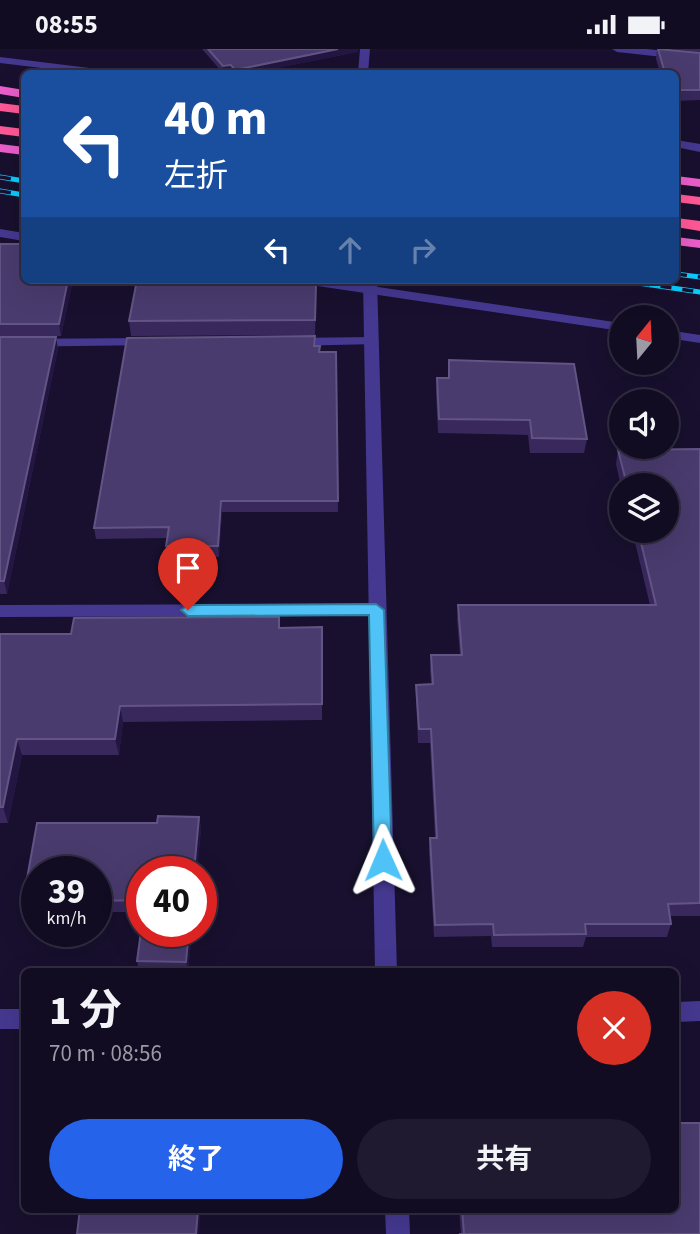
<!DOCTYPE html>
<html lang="ja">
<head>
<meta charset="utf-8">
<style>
  body { margin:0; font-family:"Source Sans 3","Noto Sans JP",sans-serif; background:#1f1a2f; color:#f1f3f6; height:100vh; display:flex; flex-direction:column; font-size:26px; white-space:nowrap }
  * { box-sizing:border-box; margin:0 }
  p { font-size:23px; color:#9c9ba5 }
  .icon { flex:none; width:38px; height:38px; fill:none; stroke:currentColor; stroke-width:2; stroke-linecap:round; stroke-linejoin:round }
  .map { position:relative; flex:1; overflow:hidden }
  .sheet { position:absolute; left:21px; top:919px; width:658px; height:245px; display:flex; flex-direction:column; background:#120c22; border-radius:10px; box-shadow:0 7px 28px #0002,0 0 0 2px #312c40 }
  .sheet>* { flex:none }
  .banner { position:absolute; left:21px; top:21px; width:658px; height:214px; border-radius:10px; box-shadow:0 7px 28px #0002,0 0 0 2px #312c40; background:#1a4fa0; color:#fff; overflow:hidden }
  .needle { width:46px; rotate:18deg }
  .tools { position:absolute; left:609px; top:256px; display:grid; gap:14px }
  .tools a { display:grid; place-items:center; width:70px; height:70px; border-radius:50%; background:#120c22; box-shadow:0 7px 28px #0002,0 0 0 2px #312c40; font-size:35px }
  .speed { position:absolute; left:21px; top:807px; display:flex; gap:14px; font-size:35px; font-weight:700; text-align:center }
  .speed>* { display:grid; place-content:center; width:91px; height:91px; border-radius:50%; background:#120c22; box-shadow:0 7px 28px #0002,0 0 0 2px #312c40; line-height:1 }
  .speed small { font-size:18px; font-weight:400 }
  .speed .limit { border:10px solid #d22; background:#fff; color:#111 }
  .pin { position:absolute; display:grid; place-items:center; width:60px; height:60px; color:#fff; margin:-72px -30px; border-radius:50% 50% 50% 0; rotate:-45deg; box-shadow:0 0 7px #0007 }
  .pin .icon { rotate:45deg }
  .me { position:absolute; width:77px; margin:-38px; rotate:359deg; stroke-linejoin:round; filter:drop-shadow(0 0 5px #0008) }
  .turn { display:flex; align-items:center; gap:24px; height:147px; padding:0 28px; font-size:32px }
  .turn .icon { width:91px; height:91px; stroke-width:2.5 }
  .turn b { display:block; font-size:49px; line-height:60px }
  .lanes { display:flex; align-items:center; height:66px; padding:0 28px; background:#0003; justify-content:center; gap:35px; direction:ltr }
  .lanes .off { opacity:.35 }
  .round { display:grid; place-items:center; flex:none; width:74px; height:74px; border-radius:37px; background:#1f1a2f }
  .summary { display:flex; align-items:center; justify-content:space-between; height:119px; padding:0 28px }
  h1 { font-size:42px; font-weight:700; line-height:52px }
  .action { display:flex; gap:14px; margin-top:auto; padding:14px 28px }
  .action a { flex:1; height:80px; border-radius:42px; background:#2563eb; color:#fff; font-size:28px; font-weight:700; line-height:80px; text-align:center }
  .action a+a { background:#1f1a2f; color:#f1f3f6 }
  .status { display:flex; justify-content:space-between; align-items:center; height:49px; padding:0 35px; background:#120c22; direction:ltr }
  .status svg { height:19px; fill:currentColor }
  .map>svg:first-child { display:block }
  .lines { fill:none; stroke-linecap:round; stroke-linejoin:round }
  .minor { fill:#453890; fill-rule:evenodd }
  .tertiary { fill:#453890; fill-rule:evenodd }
  .trunk { fill:#ea5eca; fill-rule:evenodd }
  .motorway { fill:#ff5896; fill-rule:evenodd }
  .rail-casing { stroke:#09ccff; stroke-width:5 }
  .rail { stroke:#18102e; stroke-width:3.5; stroke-dasharray:11; stroke-linecap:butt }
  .wall { fill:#38285c }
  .shaded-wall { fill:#231642 }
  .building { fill:#4a3b6e; stroke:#625484; stroke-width:2 }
  .route { fill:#4fc3f7; stroke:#337fa1; stroke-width:2 }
</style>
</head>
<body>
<div class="status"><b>08:55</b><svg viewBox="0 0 49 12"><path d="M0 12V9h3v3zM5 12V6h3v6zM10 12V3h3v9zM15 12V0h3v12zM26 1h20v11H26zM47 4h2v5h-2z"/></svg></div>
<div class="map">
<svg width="700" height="1185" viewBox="0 0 700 1185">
  <rect width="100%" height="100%" fill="#18102e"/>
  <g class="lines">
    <g class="minor">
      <polygon points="360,0 370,0 368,24 358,24"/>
      <polygon points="612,0 647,0 700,6 700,12 617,3"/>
      <polygon points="0,8 106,21 111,24 83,24 0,14"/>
      <polygon points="676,91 700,95 700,103 676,98"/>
      <polygon points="0,180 24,184 24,192 0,188"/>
      <polygon points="297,231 331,231 621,274 621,282 304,235"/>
      <polygon points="667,281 700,286 700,294 667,289"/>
      <polygon points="372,288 379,292 377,295 291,297 284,293 291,289"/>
      <polygon points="148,289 155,293 153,296 0,298 0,290"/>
      <polygon points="377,555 386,561 377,567 0,568 0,556"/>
      <polygon points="700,952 700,972 676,973 676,953"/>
      <rect x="0" y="960" width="24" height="20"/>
    </g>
    <g class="tertiary">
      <polygon points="363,231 377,231 397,922 375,922"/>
      <polygon points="385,1160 409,1160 410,1185 386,1185"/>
    </g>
    <g class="trunk">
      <polygon points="0,37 24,41 24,49 0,45"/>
      <polygon points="0,95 24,98 24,106 0,103"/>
      <polygon points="676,127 700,130 700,138 676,135"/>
      <polygon points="676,188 700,191 700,199 676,196"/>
    </g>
    <g class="motorway">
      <polygon points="0,54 24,57 24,65 0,62"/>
      <polygon points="0,77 24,80 24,88 0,85"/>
      <polygon points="676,145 700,148 700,156 676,153"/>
      <polygon points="676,169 700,172 700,182 676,178"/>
    </g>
    <g class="rail-casing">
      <g id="rail">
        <polyline points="0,128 24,132"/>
        <polyline points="0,142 24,146"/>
        <polyline points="676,225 700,228"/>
        <polyline points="617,231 700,243"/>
      </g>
    </g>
    <use href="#rail" class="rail"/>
  </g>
  <g class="wall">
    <polygon points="202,0 359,0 357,3 252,24 233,24 231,23 223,24"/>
    <polygon points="657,0 700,4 700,51 676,52 676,24 660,24 656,10"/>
    <polygon points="670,0 700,0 700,3"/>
    <polygon points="0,193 24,231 73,231 61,287 0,287"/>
    <polygon points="272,236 316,250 315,286 131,287 129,272"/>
    <polygon points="0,288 56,288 58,300 7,545 0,545"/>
    <polygon points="315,297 320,303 336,303 338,463 222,463 219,508 168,508 166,497 167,489 96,490 94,479"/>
    <polygon points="449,311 587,390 584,404 530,404 528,386 438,384 436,343 437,329 448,329"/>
    <polygon points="700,400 700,867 670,867 671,875 667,888 586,888 583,898 492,898 491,887 434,888 429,802 430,789 435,789 430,694 418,694 416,649 416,636 431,635 430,620 431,606 460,606 457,570 458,556 650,556 632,481 667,481 667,436 621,436 621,438 616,415 618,401"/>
    <polygon points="280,579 322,595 322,671 123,673 119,706 22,706 8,774 0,774 0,585 71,585"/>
    <polygon points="158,767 199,768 201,780 197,822 142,822 142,863 96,863 96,822 37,822 37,863 26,863 23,852 37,774 157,774"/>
    <polygon points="142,882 192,882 188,922 139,922 137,912"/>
    <polygon points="459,1160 676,1160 700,1185 461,1185"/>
  </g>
  <g class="shaded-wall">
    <polygon points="338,0 359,0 357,3 252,24 235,24 235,21"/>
    <polygon points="231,16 231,23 223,24 223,17"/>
    <polygon points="68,231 73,231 61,287 59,275"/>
    <polygon points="56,288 58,300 7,545 4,532"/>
    <polygon points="221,452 222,463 219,508 218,497"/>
    <polygon points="120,657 123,673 119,706 115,690"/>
    <polygon points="17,690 22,706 8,774 3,758"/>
    <polygon points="199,768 201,780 197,822 194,822"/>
    <polygon points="189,882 192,882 188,922 186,913"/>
    <polygon points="198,1160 201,1160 199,1185 196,1185"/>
  </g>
  <g class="building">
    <polygon points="208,0 338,0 235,21 231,16 223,17"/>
    <polygon points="658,0 700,4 700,41 676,41 676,24 665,24"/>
    <polygon points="0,195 24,195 24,231 68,231 59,275 0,275"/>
    <polygon points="137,231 272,231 271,236 316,236 315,271 129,272"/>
    <polygon points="315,287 314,297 320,297 319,303 336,303 338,452 221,452 218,497 166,497 169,478 94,479 127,289"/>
    <polygon points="0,288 56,288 4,532 0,532"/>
    <polygon points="449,311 574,315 587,390 532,389 530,371 439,370 437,329 449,329"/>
    <polygon points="700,400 700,854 668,855 671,875 585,875 586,885 494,886 493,875 435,876 430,789 437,789 431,680 419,680 416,636 433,635 431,606 462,606 458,556 656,556 638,481 667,481 667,436 627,436 618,401"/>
    <polygon points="279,568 279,579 322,578 322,655 120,657 115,690 17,690 3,758 0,758 0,585 71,585 74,569"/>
    <polygon points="158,767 199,768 194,822 142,822 142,851 96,852 96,822 37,822 37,852 23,852 37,774 157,774"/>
    <polygon points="142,875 142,882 189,882 186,913 137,912"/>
    <polygon points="676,1074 700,1074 700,1185 459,1185 464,1185 462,1160 676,1160"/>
    <polygon points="80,1160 198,1160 196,1185 77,1185"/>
  </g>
  <polygon class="route" points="376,555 384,561 392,811 389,816 383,819 376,816 374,811 369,566 188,567 181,561 188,556"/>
</svg>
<div class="tools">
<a><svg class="needle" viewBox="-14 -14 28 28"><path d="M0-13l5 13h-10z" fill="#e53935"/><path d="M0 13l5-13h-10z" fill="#9c9ba5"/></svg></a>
<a><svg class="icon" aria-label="sound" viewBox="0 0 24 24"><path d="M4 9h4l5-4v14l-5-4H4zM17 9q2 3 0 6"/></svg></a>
<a><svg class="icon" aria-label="layers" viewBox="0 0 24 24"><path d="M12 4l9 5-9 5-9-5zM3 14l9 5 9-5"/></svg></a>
</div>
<div class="speed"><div>39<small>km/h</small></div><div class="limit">40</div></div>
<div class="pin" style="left:188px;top:561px;background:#d93025"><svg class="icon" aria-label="arrive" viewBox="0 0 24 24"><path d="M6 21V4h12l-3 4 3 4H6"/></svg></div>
<svg class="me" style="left:383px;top:811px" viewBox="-20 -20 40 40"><path d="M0-17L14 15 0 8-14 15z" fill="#4fc3f7" stroke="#fff" stroke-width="4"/></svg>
<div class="banner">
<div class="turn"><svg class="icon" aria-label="left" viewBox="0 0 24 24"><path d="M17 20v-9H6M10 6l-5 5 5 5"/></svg><div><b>40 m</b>左折</div></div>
<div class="lanes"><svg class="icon" aria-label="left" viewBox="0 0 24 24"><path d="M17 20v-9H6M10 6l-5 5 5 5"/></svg><svg class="icon off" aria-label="ahead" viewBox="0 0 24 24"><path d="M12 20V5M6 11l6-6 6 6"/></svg><svg class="icon off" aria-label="right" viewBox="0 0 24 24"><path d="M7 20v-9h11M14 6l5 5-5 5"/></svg></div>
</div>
<section class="sheet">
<div class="summary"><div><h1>1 分</h1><p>70 m · 08:56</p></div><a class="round" style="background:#d93025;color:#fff"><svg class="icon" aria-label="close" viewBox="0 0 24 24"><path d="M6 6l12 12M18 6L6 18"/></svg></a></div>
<div class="action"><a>終了</a><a>共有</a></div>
</section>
</div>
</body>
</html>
